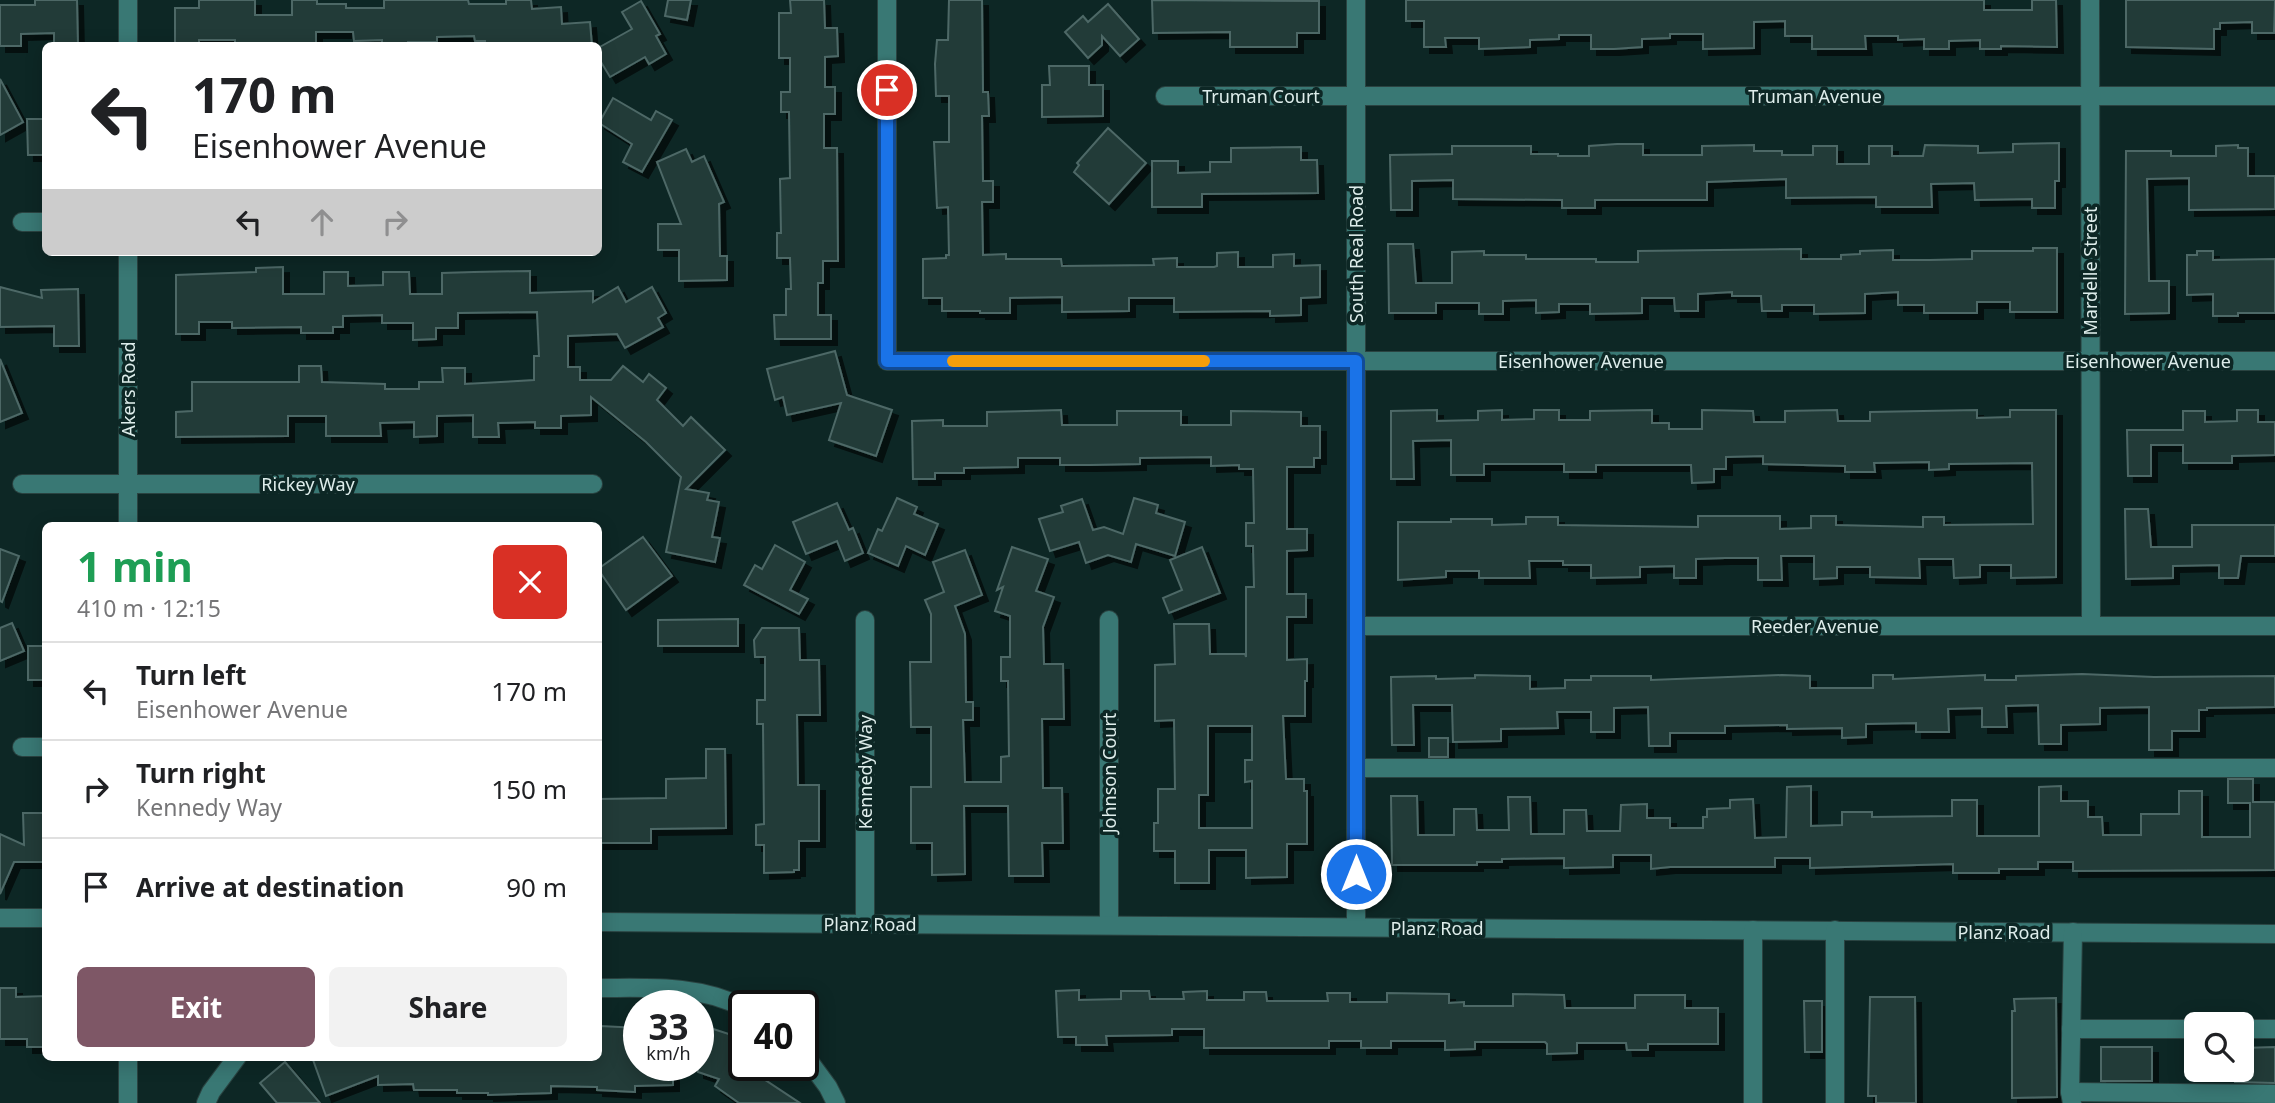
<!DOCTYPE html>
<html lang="en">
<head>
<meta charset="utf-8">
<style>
  body { margin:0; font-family:"Noto Sans",sans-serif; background:#f2f2f2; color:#202124; height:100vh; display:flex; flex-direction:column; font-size:26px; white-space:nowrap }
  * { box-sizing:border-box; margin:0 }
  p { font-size:23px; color:#757577 }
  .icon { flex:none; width:38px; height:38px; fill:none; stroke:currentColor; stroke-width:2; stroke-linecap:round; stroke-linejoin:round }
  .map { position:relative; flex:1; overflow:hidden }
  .drawer { position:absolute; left:42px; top:522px; width:560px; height:539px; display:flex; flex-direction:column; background:#fff; border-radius:10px; box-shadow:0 4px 18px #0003 }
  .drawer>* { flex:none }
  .hud { position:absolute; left:42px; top:42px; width:560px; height:214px; border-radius:10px; box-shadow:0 4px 18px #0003; background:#fff; color:#202124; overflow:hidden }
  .fabs { position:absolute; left:2184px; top:1012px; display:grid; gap:14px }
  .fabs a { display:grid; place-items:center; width:70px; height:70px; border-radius:10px; background:#fff; box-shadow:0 4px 18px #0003; font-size:35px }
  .speed { position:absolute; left:623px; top:990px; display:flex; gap:14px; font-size:35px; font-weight:700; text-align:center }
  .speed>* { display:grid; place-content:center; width:91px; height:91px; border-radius:50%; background:#fff; box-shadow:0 4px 18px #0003; line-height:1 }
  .speed small { font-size:18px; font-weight:400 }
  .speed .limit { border:4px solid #111; border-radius:10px; background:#fff; color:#111 }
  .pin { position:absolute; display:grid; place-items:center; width:60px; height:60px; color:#fff; margin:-30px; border:4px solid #fff; border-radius:50%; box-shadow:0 2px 7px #0007 }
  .me { position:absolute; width:77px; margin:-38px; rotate:0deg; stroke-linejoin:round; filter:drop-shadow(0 0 5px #0008) }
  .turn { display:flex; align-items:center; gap:24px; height:147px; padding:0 35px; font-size:32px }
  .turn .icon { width:91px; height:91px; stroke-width:2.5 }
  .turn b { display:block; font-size:49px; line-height:60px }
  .lanes { display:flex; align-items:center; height:66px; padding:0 35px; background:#0003; justify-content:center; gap:35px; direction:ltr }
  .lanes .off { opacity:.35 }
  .round { display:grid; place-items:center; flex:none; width:74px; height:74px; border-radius:10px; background:#f2f2f2 }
  .headline { display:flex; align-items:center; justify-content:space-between; height:119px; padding:0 35px }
  h1 { font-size:42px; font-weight:700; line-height:52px; color:#1e9e55 }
  .button { display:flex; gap:14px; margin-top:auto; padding:14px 35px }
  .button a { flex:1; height:80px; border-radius:10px; background:#7e5766; color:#fff; font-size:28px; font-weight:700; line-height:80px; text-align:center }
  .button a+a { background:#f2f2f2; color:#202124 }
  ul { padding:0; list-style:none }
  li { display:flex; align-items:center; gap:21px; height:98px; padding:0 35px; border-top:2px solid #e0e0e0 }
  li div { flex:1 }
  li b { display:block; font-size:26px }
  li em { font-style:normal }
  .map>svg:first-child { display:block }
  .building { fill:#213b39; stroke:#4d6866; stroke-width:2; fill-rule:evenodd; filter:url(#shadow) }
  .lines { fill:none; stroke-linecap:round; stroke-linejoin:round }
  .minor-casing { stroke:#2a4341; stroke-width:20 }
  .minor { stroke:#397874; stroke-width:18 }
  .route-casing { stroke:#114b97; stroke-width:18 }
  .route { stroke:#1a73e8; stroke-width:12 }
  .slow { stroke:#f59e0b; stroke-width:12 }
  .labels { text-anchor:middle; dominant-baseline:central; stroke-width:7; stroke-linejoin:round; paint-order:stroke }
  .street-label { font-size:18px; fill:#deedeb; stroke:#0d2725 }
</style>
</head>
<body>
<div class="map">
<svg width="2275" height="1103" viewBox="0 0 2275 1103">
  <defs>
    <filter id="shadow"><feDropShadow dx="6" dy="6" stdDeviation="0" flood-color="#0009"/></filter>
  </defs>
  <rect width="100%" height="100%" fill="#0d2725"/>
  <g class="building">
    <polygon points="35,0 77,0 78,46 54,46 54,33 21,34 21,46 0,46 0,5 35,5"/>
    <polygon points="199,0 255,0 255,15 292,15 292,0 317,0 317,4 346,4 346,8 384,8 384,0 468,0 469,4 506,4 506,0 531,0 532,9 561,7 562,24 590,22 592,46 485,46 485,41 475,41 474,36 437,37 437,42 408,42 408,46 382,46 382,40 354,41 353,32 316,32 316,46 235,46 235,40 199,40 199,46 175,46 175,8 199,8"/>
    <polygon points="668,0 691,0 687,20 665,16"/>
    <polygon points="790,0 824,0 825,28 837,28 838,56 825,57 825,87 835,87 835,114 824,114 824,148 837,148 838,261 823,261 823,283 818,283 818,315 831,315 831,339 775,339 774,315 786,315 786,289 791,289 790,258 777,258 777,233 781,233 780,179 790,178 789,112 781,112 781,92 790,92 790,58 779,58 779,13 791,13"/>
    <polygon points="949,0 982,0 983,92 988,92 989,116 982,116 983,181 993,181 993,202 982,202 983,255 1006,254 1006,259 1061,259 1062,266 1154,265 1153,259 1177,258 1177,267 1214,267 1217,266 1217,253 1238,252 1238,267 1273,267 1273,255 1294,254 1294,266 1320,265 1320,297 1301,298 1301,315 1270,316 1270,311 1174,312 1174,298 1129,298 1129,311 1062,312 1062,297 1010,298 1010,313 980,313 980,311 942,311 942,298 923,298 923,259 946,258 946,255 949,255 948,207 937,208 934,142 949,142 949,96 936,96 935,64 937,40 948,40"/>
    <polygon points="1152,0 1319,1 1319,33 1297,33 1297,47 1230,47 1230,32 1153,33"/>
    <polygon points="1406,0 1984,0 1984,10 2032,10 2032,0 2056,0 2057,47 2001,46 2001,49 1980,49 1980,40 1949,41 1949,49 1924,49 1924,39 1898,40 1898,36 1865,36 1866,49 1812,49 1812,36 1785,36 1785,21 1754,22 1754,48 1703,49 1703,34 1670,34 1670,38 1642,39 1642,47 1614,49 1591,49 1591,35 1559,35 1559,39 1530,40 1530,47 1479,49 1479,38 1445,38 1446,47 1424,47 1424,21 1406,21"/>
    <polygon points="2126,0 2275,0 2274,33 2252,33 2252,22 2220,23 2220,29 2214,29 2214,49 2126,47"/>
    <polygon points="641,1 660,34 656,36 666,54 649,64 645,57 610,77 598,57 598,48 632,29 622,12"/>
    <polygon points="1108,4 1139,39 1120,56 1102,36 1102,45 1088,58 1065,32 1083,16 1088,22"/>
    <polygon points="1049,66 1089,66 1089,85 1103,85 1103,116 1042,117 1042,85 1050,85"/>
    <polygon points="0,79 23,122 0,135"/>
    <polygon points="613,98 651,120 656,111 672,120 642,172 623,162 632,144 599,123"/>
    <polygon points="27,119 46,119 46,155 28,155"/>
    <polygon points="1108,128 1146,163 1109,204 1074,172 1079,165 1077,163"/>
    <polygon points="2059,143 2059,181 2055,181 2055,208 2032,208 2032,199 1975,200 1974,183 1931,184 1932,207 1876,207 1876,197 1786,198 1786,179 1707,182 1707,200 1595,200 1595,208 1562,208 1562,200 1453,199 1453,180 1412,181 1412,210 1391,210 1390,155 1452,154 1452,146 1531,146 1531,154 1558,154 1558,156 1589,156 1589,146 1617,144 1643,144 1643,155 1702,155 1702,146 1754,145 1754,151 1782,151 1782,155 1813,155 1813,146 1837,146 1837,164 1869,164 1869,146 1892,146 1892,156 1923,156 1925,145 1978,146 1978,153 2013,152 2013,144"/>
    <polygon points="2238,145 2238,148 2248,148 2248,176 2275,176 2275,209 2189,210 2189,178 2147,179 2149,281 2169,281 2169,313 2125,314 2126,151 2171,151 2171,156 2216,156 2216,146"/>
    <polygon points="1301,147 1301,160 1317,160 1318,193 1202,194 1202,207 1152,207 1152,161 1178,161 1178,173 1210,172 1210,162 1231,162 1231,148"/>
    <polygon points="686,149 692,162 704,156 724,202 719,204 720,256 727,256 727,280 679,281 679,250 658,250 658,224 681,224 657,162"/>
    <polygon points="1388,244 1413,244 1416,283 1452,283 1452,252 1484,251 1484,255 1526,255 1526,259 1596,259 1596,262 1638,262 1638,251 1801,249 1801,259 1841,259 1841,255 1860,254 1860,251 1893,250 1893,260 1930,260 1972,259 1972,251 2033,251 2033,248 2057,248 2057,312 2010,312 2010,302 1977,302 1977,313 1924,313 1924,305 1898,305 1898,292 1865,294 1865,313 1814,314 1814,305 1782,305 1782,311 1762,311 1761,296 1732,296 1732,292 1698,294 1698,311 1675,311 1674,298 1642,298 1642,313 1590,314 1590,304 1559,304 1559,312 1536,313 1536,300 1503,301 1503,314 1479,314 1479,303 1436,303 1436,313 1389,313"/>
    <polygon points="2197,251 2213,251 2213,260 2275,259 2275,313 2238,313 2238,316 2213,316 2213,294 2187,295 2187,255 2197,255"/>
    <polygon points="283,267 283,294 324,294 324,272 348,272 348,286 383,285 383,272 409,272 410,294 442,294 442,273 474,272 530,271 530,293 593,291 593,302 618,287 626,302 652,287 666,313 658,318 663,327 625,348 617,334 568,336 568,367 580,367 580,380 611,380 623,366 643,382 649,374 666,388 657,400 683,426 691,417 725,450 686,489 709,493 707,500 719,502 712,537 720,538 715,562 666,552 681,477 646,442 591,397 591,415 561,416 561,428 535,428 535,422 498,423 499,437 473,437 473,415 437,416 437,436 414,437 414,422 380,423 381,436 326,436 326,416 288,416 288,436 176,437 176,412 192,411 192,382 299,382 299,366 321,366 322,382 385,384 385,389 419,389 419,382 443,382 442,368 465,368 465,384 534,380 534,356 539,356 537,312 458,313 458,328 436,328 436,339 413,340 413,323 382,323 382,315 343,316 343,327 333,327 333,333 301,333 301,327 232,328 232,322 199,322 199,334 176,334 176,275 256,272 256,268"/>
    <polygon points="0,287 42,298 41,290 78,289 79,346 54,346 54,326 0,327"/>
    <polygon points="835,351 847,395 892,410 876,456 829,440 841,403 787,415 783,397 775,400 767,369"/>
    <polygon points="0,359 22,413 0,422"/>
    <path d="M1061,410l1,15h55v-14h64v14h50v-14l70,1v14h19v32h-6v9h-27v62h20v21l-20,1v43h19v23h-19v43l20,-1v22h-2v35h-22l3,63h18v12h3v53h-20v33l-41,1v-28h-37v33h-34v-32h-21v-28h4v-34h17l-1,-69 -19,1v-56l20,-1 -1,-40h35l1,30h35l1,3v-70h8l-1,-41h-7v-23h8l-1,-54h-14v-4l-28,1v-9l-71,1v6l-50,1h-30v-7h-42v9l-54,1v5h-29v6h-22l-1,-58 31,-1v6h44v-14zM1208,726h44v34h-7v22l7,-1v47h-53v-33h9z"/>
    <polygon points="1437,410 1437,421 1478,420 1478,411 1502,410 1502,420 1534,419 1534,410 1559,410 1559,420 1590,420 1590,411 1652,410 1652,423 1669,423 1669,429 1702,429 1702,410 1753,411 1754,422 1785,422 1785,411 1837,410 1838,421 1870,421 1870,412 1977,410 1977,418 2010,417 2010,410 2056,410 2056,577 2011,578 2011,565 1980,565 1980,577 1954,578 1953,559 1919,559 1920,578 1870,577 1870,567 1837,567 1837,578 1814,579 1814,556 1781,556 1782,580 1758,580 1758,558 1725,558 1696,559 1696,578 1674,578 1674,566 1640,567 1640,577 1591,578 1591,565 1563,565 1563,561 1529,561 1530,578 1479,578 1479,571 1446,571 1446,577 1398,580 1398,522 1451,522 1451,519 1492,519 1492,525 1526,524 1526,517 1558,517 1558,525 1698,527 1698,516 1780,516 1780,529 1811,528 1811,516 1836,516 1836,525 1923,527 1923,517 1944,517 1944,525 2033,524 2032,463 1949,464 1949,469 1929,470 1929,462 1874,463 1875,472 1845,472 1845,466 1763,464 1763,456 1726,457 1726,469 1714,469 1714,482 1692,483 1691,465 1596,465 1596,472 1564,472 1564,464 1484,464 1484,475 1451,475 1451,440 1413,441 1414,479 1391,479 1391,411"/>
    <polygon points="2237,410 2258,410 2258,422 2275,422 2275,455 2232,456 2232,463 2183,463 2183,445 2151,445 2151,476 2128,476 2127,430 2183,430 2183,411 2205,411 2205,422 2237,421"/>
    <polygon points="897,498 917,507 914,514 938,524 925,555 906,546 898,566 868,553 878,529 882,531"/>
    <polygon points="1134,498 1158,505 1156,513 1185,522 1175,556 1136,544 1131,562 1108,555 1086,563 1079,542 1050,551 1039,519 1063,512 1061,506 1082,499 1093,530 1104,527 1123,534"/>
    <polygon points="837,503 849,530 853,528 863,553 845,561 837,541 806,554 793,522"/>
    <polygon points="2125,509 2148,509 2151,547 2192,547 2192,525 2275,525 2275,556 2241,556 2238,578 2219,578 2219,565 2173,566 2173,578 2126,579"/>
    <polygon points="643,537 672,576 626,610 598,569"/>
    <polygon points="775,545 805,562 790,590 808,599 799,614 744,585 755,565 762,569"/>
    <polygon points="1012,547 1048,559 1036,591 1054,597 1043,627 1044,664 1063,664 1064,719 1042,719 1043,788 1062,788 1063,843 1042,843 1043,876 1009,876 1008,806 964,806 965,874 932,875 932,843 911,843 911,787 931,787 931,727 911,727 910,662 931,662 931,614 925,600 944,592 933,562 965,550 982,595 955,606 965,634 966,702 973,702 973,720 963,720 965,782 1001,782 1001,757 1009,756 1008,681 1001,681 1001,657 1010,657 1010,616 995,611 1003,587 997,590"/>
    <polygon points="1202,547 1220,593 1169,613 1163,598 1182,590 1170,560"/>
    <polygon points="0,549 19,556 2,602 0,601"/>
    <polygon points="738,619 738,646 658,646 658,620"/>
    <polygon points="12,623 24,651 0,661 0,628"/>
    <polygon points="762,628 799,628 800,660 819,660 820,715 797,715 798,785 819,785 819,841 799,841 799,870 794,870 794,872 764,873 764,845 756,845 756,825 764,824 763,724 757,724 757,700 765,700 765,657 755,657 754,640"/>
    <rect x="28" y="646" width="18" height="34"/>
    <polygon points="2082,674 2154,677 2275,676 2275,707 2207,708 2207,710 2199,710 2199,731 2172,731 2172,750 2149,750 2149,707 2100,708 2100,724 2061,725 2061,744 2039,744 2038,705 2006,706 2007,727 1982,727 1982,708 1948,709 1949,732 1916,732 1916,723 1866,724 1866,737 1842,738 1842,728 1787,729 1787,725 1725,726 1725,733 1670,733 1670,746 1649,746 1648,707 1614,708 1614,732 1591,732 1591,712 1557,712 1558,728 1501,729 1501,741 1453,742 1452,705 1413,705 1414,745 1392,745 1391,677 1436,676 1436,679 1475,678 1475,675 1530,676 1530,689 1565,688 1565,680 1591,680 1591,676 1651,676 1651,680 1782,675 1810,676 1810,688 1873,688 1873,675 1893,675 1893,679 1985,675 1985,680 2016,680 2016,676"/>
    <rect x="1429" y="738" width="19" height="19"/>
    <polygon points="706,749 725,749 726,828 651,829 651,843 598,843 598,799 666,798 666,779 706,778"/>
    <polygon points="2228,779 2253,779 2253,802 2275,802 2275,870 2073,871 2073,862 2038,862 2038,869 1999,869 1999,873 1953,873 1953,864 1810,868 1810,858 1775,858 1775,867 1670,867 1651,869 1651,855 1613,855 1613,867 1564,868 1564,858 1502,859 1502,862 1477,862 1477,865 1392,865 1391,796 1417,796 1418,835 1454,835 1454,809 1476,809 1477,830 1509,830 1508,797 1530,797 1531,834 1564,834 1564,810 1586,810 1587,831 1620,831 1621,805 1647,804 1647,818 1670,818 1670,828 1703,828 1703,817 1707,817 1707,809 1730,808 1730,800 1753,799 1755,838 1786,837 1787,787 1811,786 1811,826 1842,825 1842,812 1872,812 1872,817 1952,816 1952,800 1977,800 1977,836 2039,836 2039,787 2061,786 2061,801 2088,801 2088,817 2102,817 2103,835 2141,835 2141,814 2179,814 2179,791 2202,791 2202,837 2250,837 2250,803 2228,803"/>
    <polygon points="23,813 46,813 46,862 14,862 0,894 0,834 24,845"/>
    <polygon points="0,988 16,988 16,997 46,996 46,1047 27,1047 27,1039 0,1039"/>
    <polygon points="1079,990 1079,1000 1121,999 1121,991 1149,991 1150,999 1184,999 1183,992 1207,991 1207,1000 1244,1000 1244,992 1266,992 1267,1001 1328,1001 1327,993 1350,993 1350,1002 1387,1002 1387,993 1449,994 1449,1003 1464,1002 1464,1006 1513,1006 1513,994 1564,995 1565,1008 1635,1008 1635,995 1685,995 1685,1008 1718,1008 1718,1044 1648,1044 1648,1050 1627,1050 1626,1043 1577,1043 1577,1053 1547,1054 1547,1044 1545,1042 1475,1042 1475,1049 1445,1050 1445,1041 1391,1041 1391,1048 1361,1048 1361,1041 1329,1041 1329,1048 1204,1048 1204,1029 1172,1029 1172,1035 1106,1036 1107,1045 1076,1045 1076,1037 1058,1037 1056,991"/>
    <polygon points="1870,997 1915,997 1916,1103 1876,1103 1876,1096 1868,1096"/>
    <polygon points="2056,998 2057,1097 2012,1098 2012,1011 2015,1011 2014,999"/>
    <polygon points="1804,1001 1822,1001 1822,1052 1805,1052"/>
    <polygon points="698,1024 744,1039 744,1066 800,1103 739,1103 715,1086 719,1079 698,1072"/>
    <polygon points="600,1026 639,1028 639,1066 673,1066 673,1085 635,1086 635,1092 597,1090 597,1087 551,1086 551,1093 488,1095 488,1093 457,1093 457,1090 414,1090 413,1084 378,1085 378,1076 326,1096 312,1057 598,1057"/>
    <rect x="2101" y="1047" width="51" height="34"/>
    <polygon points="2275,1047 2275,1083 2235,1082 2234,1069 2242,1069 2242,1048"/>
    <polygon points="285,1062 320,1103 277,1103 260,1083"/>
  </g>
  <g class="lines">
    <g class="minor-casing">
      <g id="minor">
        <polyline points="128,0 128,46"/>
        <polyline points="887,0 887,361 2275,361"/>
        <polyline points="1356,0 1356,927"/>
        <polyline points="2090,0 2091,626"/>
        <polyline points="1165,96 2275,96"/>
        <polyline points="22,222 46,222"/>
        <polyline points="128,252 128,525"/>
        <polyline points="22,484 593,484"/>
        <polyline points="865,620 865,924"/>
        <polyline points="1109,620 1109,925"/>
        <polyline points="1356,626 2275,626"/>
        <polyline points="22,747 46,747"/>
        <polyline points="1356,768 2275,768"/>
        <polyline points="0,918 46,918"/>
        <polyline points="598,922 2275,934"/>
        <polyline points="1753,930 1753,1103"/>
        <polyline points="1835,930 1835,1103"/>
        <path d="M598,988c49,0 101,-4 146,20"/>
        <polyline points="2071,1029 2196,1029"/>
        <polyline points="2242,1029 2275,1029"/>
        <polyline points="803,1053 828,1087 836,1103"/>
        <polyline points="128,1057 128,1103"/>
        <polyline points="2070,1092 2275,1094"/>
        <polyline points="206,1103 211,1092 237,1057"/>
        <polyline points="2072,1103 2070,1092 2073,932"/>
      </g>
    </g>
    <use href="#minor" class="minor"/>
  </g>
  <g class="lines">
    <g class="route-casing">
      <polyline id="route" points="887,90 887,361 1356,361 1356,874"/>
    </g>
    <use href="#route" class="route"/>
    <polyline class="slow" points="953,361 1204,361"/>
  </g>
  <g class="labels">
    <g class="street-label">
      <text x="1261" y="96">Truman Court</text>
      <text x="1815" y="96">Truman Avenue</text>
      <text transform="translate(1356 254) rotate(-90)">South Real Road</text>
      <text transform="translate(2090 271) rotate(-90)">Mardelle Street</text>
      <text x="1581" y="361">Eisenhower Avenue</text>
      <text x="2148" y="361">Eisenhower Avenue</text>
      <text transform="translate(128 389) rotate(-90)">Akers Road</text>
      <text x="308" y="484">Rickey Way</text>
      <text x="1815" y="626">Reeder Avenue</text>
      <text transform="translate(865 772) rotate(-90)">Kennedy Way</text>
      <text transform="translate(1109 773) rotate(-90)">Johnson Court</text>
      <text x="870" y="924">Planz Road</text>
      <text x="1437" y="928">Planz Road</text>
      <text x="2004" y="932">Planz Road</text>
    </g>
  </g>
</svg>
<div class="fabs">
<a><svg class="icon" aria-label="search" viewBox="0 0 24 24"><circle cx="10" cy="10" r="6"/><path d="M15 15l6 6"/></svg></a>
</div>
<div class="speed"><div>33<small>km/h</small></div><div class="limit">40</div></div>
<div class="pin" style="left:887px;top:90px;background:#d93025"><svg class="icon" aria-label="arrive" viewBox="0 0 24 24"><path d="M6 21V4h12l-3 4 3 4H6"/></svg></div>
<svg class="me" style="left:1356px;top:874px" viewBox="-20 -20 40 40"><circle r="17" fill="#1a73e8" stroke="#fff" stroke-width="3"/><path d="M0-11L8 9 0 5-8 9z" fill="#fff"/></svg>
<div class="hud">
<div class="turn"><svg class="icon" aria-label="left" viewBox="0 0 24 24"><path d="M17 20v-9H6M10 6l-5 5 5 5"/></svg><div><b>170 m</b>Eisenhower Avenue</div></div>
<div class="lanes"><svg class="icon" aria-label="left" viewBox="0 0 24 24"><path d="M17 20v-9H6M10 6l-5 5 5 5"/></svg><svg class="icon off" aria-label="ahead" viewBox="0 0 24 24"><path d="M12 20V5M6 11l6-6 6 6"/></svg><svg class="icon off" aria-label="right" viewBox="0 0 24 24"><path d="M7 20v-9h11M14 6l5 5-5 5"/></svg></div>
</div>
<section class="drawer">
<div class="headline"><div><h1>1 min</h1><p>410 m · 12:15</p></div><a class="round" style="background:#d93025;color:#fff"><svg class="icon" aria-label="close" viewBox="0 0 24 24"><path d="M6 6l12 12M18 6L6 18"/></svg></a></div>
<ul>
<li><svg class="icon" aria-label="left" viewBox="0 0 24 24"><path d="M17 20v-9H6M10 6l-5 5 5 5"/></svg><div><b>Turn left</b><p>Eisenhower Avenue</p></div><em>170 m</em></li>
<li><svg class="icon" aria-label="right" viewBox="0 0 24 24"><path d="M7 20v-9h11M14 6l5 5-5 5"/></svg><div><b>Turn right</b><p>Kennedy Way</p></div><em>150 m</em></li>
<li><svg class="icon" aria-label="arrive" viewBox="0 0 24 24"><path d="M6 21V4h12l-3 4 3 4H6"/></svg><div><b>Arrive at destination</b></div><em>90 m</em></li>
</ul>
<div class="button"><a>Exit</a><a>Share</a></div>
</section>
</div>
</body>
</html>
